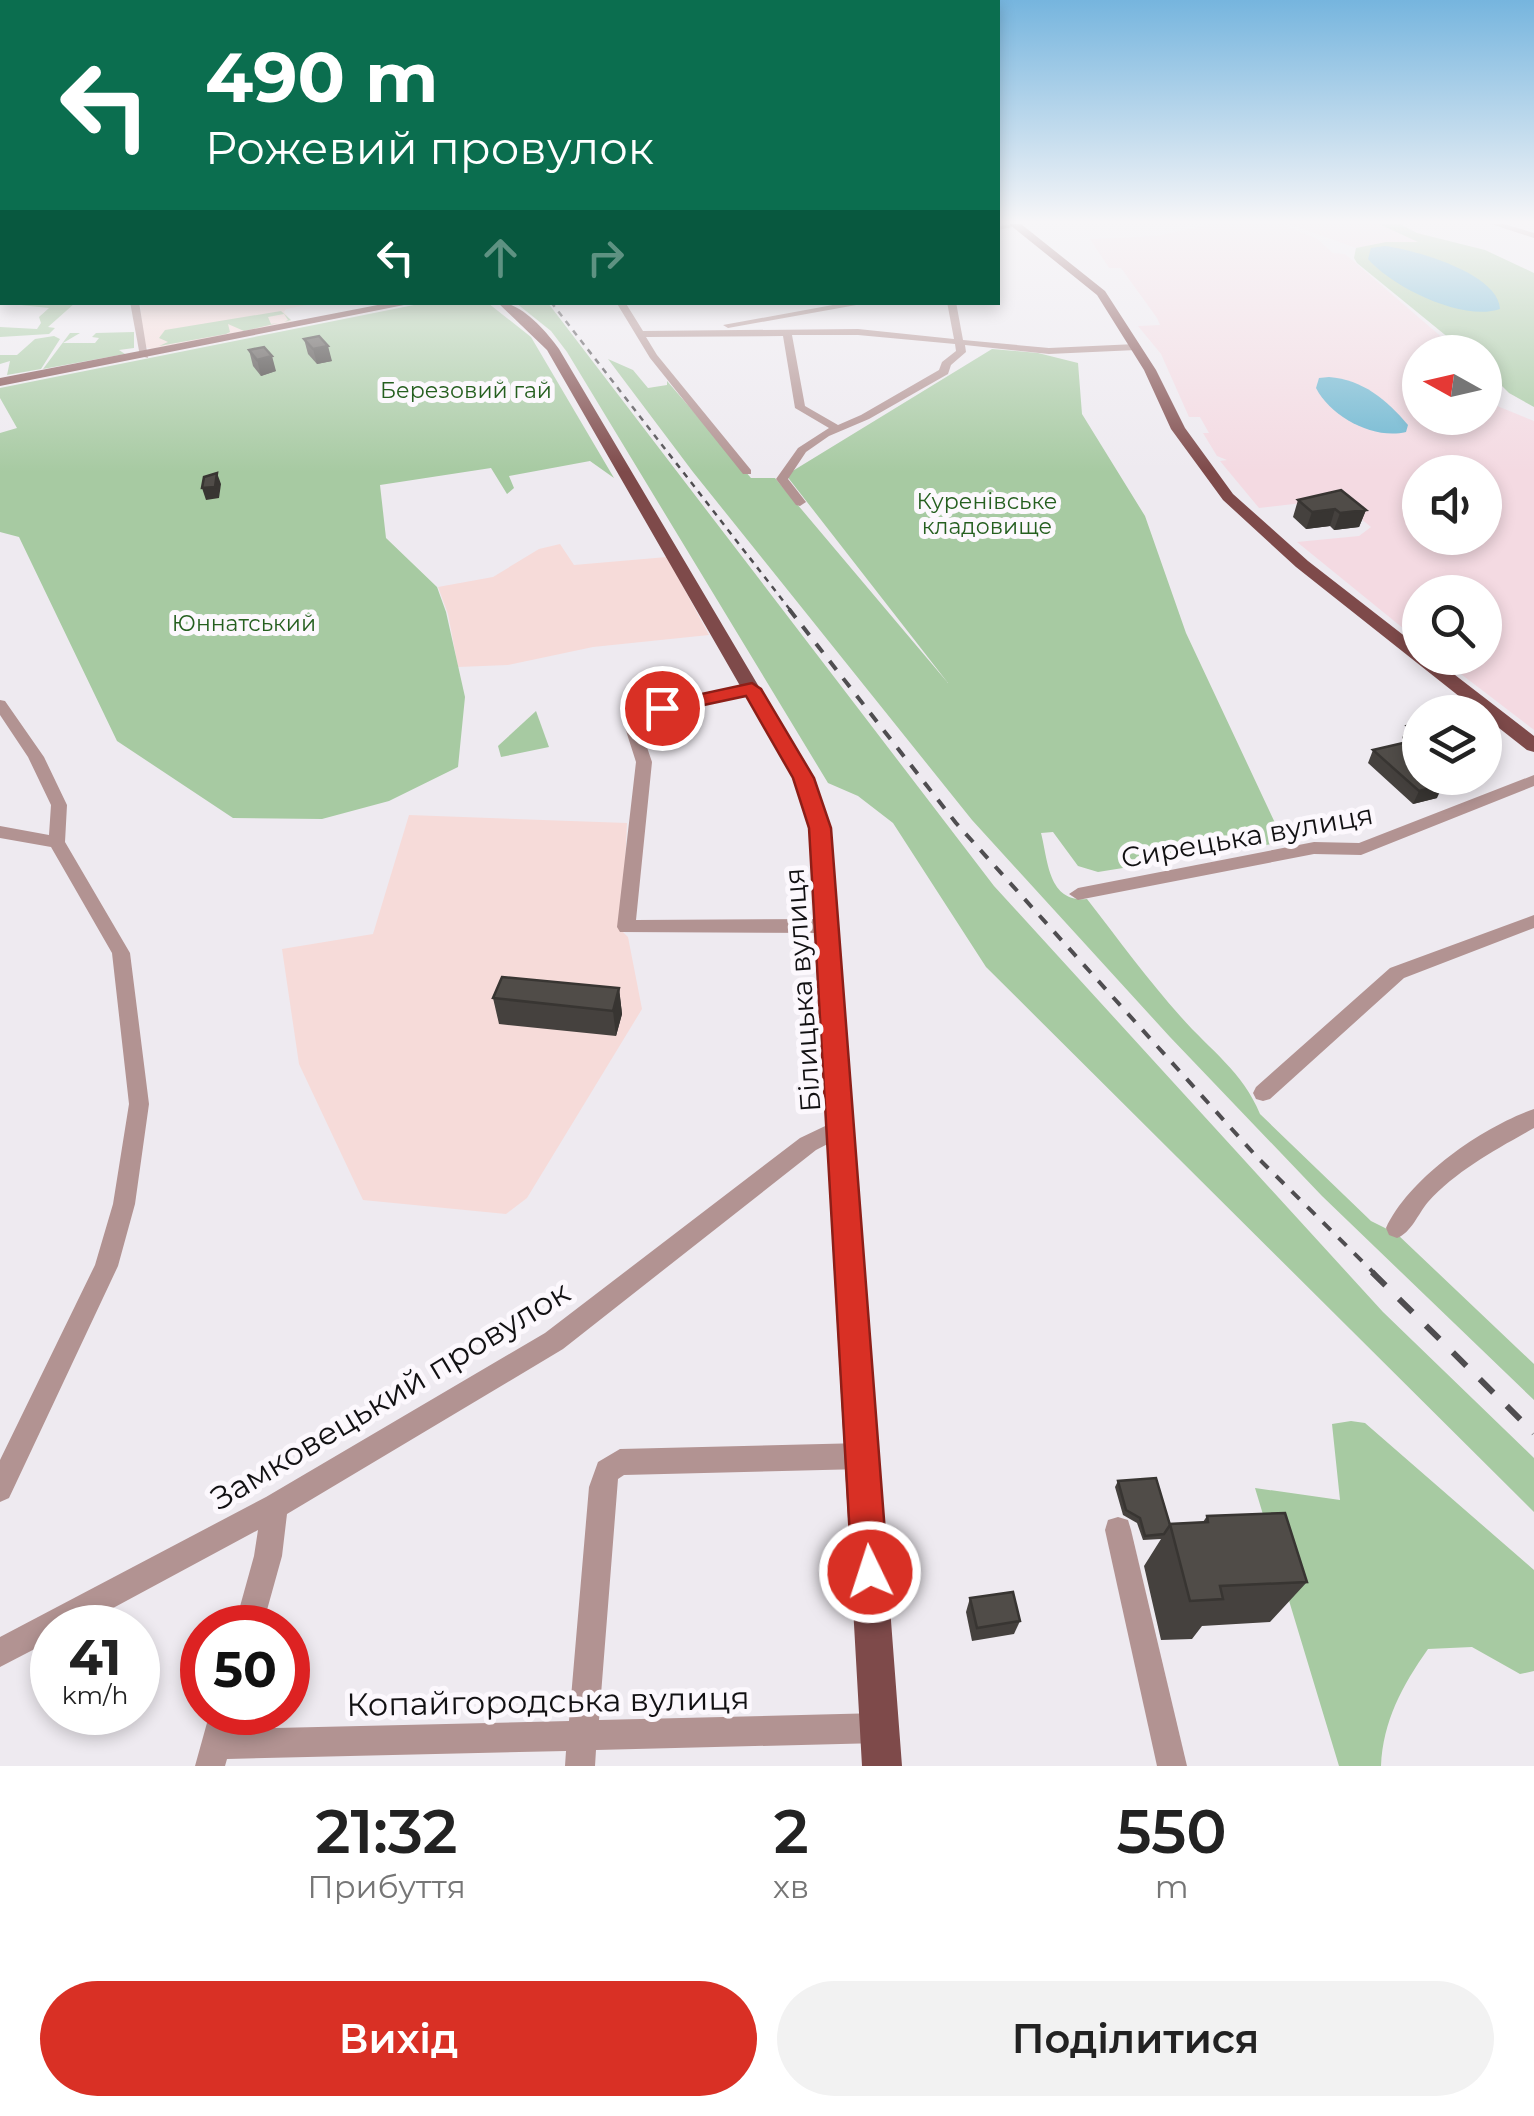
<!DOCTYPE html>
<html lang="uk">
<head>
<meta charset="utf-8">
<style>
  body { margin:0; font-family:Montserrat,sans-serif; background:#f2f2f2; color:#222; height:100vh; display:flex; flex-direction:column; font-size:38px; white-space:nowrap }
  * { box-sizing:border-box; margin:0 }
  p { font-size:32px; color:#767676 }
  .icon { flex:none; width:55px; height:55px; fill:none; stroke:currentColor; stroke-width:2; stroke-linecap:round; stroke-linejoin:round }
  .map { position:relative; height:1766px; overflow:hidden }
  .sheet { display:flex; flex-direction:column; background:#fff; flex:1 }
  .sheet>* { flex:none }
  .banner { position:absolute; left:0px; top:0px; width:1000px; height:305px; box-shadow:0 5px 15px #0003; background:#0b6e4f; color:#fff; overflow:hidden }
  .needle { width:65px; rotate:278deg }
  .controls { position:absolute; left:1402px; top:335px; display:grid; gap:20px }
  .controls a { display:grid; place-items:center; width:100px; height:100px; border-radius:50%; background:#fff; box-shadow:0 5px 15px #0003; font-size:50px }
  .speed { position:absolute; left:30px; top:1605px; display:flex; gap:20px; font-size:50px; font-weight:700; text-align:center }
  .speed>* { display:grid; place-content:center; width:130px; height:130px; border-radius:50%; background:#fff; box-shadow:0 5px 15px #0003; line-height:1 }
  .speed small { font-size:25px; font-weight:400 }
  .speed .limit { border:15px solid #d22; background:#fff; color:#111 }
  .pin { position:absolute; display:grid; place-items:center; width:85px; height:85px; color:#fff; margin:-42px; border:5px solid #fff; border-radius:50%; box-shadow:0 2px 10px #0007 }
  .me { position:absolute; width:110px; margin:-55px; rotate:356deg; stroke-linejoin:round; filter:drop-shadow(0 0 8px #0008) }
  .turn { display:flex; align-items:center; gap:35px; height:210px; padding:0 40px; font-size:45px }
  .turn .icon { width:130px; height:130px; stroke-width:2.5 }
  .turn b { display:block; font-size:70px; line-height:85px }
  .lanes { display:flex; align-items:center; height:95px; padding:0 40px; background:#0003; justify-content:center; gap:50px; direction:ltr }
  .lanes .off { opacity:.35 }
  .eta { display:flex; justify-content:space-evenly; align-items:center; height:170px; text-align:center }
  .eta b { font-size:60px; font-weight:600; line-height:70px }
  .action { display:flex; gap:20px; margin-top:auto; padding:20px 40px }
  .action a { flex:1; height:115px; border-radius:60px; background:#d93025; color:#fff; font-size:40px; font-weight:600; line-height:115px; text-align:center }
  .action a+a { background:#f2f2f2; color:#222 }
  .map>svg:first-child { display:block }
  .industrial { fill:#f4dae2; fill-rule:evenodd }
  .education { fill:#f6dbd9 }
  .green { fill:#a7caa2 }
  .water { fill:#6cb6d0 }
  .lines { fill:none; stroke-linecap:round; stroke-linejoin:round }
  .minor { fill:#b29392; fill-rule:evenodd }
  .major { fill:#7e4a4a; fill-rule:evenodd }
  .rail-far2 { stroke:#4f4d50; stroke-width:2.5; stroke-dasharray:6 6; stroke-linecap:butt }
  .rail-far1 { stroke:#4f4d50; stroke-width:4; stroke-dasharray:11 11; stroke-linecap:butt }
  .rail { stroke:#4f4d50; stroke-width:6; stroke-dasharray:19 19; stroke-linecap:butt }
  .wall { fill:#45413e }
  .shaded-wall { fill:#383532 }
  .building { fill:#504c48; stroke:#383532; stroke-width:2.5 }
  .route { fill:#d93025; stroke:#8d1f18; stroke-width:2.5 }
  .labels { text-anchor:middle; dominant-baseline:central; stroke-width:10; stroke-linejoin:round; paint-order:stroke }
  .far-park-label { font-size:22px; fill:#255f1f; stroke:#fcf8fd }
  .street-label { font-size:28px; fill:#121113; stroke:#fcf8fd }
  .near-street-label { font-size:32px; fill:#121113; stroke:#fcf8fd }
</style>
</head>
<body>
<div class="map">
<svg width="1534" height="1766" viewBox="0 0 1534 1766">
  <rect width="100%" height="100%" fill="#eeeaf0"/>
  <g class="industrial">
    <path d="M1211,224h69l36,14 17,15 12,1 114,98h-39v66h65v-17l49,20v309l-94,-72h45v-66h-65v50l-123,-100 62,-6 12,-9 -34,-28 -78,9 -39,-47 7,-1 -10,-4 -14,-23h6l-9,-16h-11l-28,-63 -23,-28 22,-1 -3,-7 -36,-50h-12l-19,-29 67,-3zM1420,472h65v66h-65z"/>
    <polygon points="1289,224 1379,224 1420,242 1356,248"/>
  </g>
  <g class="education">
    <polygon points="140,303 317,303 286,309 284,312 292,322 151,349 144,347"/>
    <polygon points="560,544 574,565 667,557 709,635 593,647 508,665 458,667 448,614 438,587 493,577 539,549"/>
    <polygon points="409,815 627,823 622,931 628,937 642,1009 527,1198 506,1214 363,1200 299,1064 282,949 373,934"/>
  </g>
  <g class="green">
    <polygon points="1379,224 1400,224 1417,233 1485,250 1534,273 1534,407 1509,393 1485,369 1485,352 1466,352 1357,263 1354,258 1356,248 1386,242 1418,242"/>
    <polygon points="75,303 48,327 55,328 49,334 0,337 0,327 37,329 41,323 39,317 49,308 11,304"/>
    <polygon points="424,303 488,303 531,337 614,478 590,461 509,476 514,488 507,494 491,468 380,485 386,538 437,587 446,612 465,697 458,767 389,801 322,819 233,818 117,741 19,537 0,532 0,433 17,428 0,398 0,388"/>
    <polygon points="516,303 548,303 994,886 1383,1312 1534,1458 1534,1512 986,967 893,823 858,796 828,783 567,352 551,331"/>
    <polygon points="281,311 291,320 284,322 288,320 284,314 268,317 271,324 278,323 244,331 228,324 230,332 226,334 159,346 168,342 159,338 165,330"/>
    <polygon points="134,332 134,348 119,350 125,354 43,369 70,333 80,333 63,343 95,343 99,338 92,337 96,333"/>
    <polygon points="54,336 60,339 41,369 7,375 10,361 0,364 0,355 17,355 35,339"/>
    <path d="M992,349l46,4 40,10 4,51 63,102 41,117 98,209 -186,30 -20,-6 -25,-34 -12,1c7,27 7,70 46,66 31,40 61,81 94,118 29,33 62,55 79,97l111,107 26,13 137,130v36l-212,-204 -152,-159 -198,-217 -279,-348 -85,-113 25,11 15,18 19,-3v-4l84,97h24l173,205 -162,-208z"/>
    <polygon points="536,711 549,747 501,757 498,746"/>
    <path d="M1351,1421l14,2 169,147v101l-14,3 -48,-27 -44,2c-26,37 -45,72 -47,117h-42l-84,-278 85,12 -8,-76z"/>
  </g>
  <g class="water">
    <path d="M1385,246c30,4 113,27 115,63 -37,13 -108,-22 -132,-50l3,-11z"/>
    <path d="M1329,377c34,3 57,22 79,48l-2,7c-32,8 -75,-15 -90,-44l3,-10z"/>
  </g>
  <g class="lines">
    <g class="minor">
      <polygon points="1026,224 998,230 998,226"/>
      <polygon points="1491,224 1504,224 1534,233 1534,238"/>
      <polygon points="2,295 2,302 0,303 0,296"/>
      <polygon points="130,302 139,302 148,358 140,356"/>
      <path d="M616,302h9l18,29 215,-2 96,10 -7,-37h9l7,38 86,8 87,-4 5,3 -5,3 -87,4 -84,-9 1,7 -15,13 -3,9 -79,45 -40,17 -23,16 -18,27 18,23 -6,4 -4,-1 -20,-26 22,-31 31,-20 -34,-20 -12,-72 -137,1 11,18 94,115v4h-8l-93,-116zM792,335h66l97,9 1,7 -14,11 -3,8 -78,45 -23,10 -33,-19z"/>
      <polygon points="849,302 873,302 728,328 723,325"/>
      <polygon points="752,685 759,689 757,692 637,718 652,762 636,920 828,919 834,921 837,926 834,931 828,933 620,932 617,927 636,762 621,715 629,710"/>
      <polygon points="0,700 5,701 44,757 67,805 65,842 130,953 149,1104 135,1204 118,1266 9,1498 0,1502 0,1460 95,1265 113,1204 129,1104 112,953 51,847 0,838 0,826 49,835 51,805 28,757 0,715"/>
      <polygon points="1534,775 1534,786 1361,855 1314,854 1078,900 1069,894 1078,888 1314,842 1359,843"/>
      <polygon points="1534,915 1534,928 1404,978 1270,1099 1263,1101 1256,1099 1253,1093 1256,1087 1390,968"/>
      <path d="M1534,1109v19c-37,21 -77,42 -106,74 -10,12 -17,31 -31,36l-8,-3 -3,-7c23,-50 96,-101 148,-119z"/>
      <polygon points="842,1118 849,1121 853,1127 849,1133 816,1150 563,1349 287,1514 282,1556 262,1628 234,1628 254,1556 258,1530 76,1628 52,1628 52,1640 0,1667 0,1637 266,1497 545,1333 800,1138"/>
      <polygon points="863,1443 872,1447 876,1456 872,1465 863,1469 624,1475 618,1479 599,1720 880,1713 891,1717 895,1728 891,1739 880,1743 596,1750 595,1766 565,1766 566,1751 227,1759 225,1766 195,1766 210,1712 240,1712 235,1729 569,1721 589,1487 598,1462 620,1449"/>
      <polygon points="1118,1517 1128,1520 1131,1530 1187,1766 1157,1766 1105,1530 1108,1520"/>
    </g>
    <g class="major">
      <polygon points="1009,224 1021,224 1105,291 1156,370 1185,428 1233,494 1308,561 1420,648 1420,658 1433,658 1534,736 1534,752 1527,750 1485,717 1485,712 1479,712 1296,567 1223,500 1171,429 1144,370 1097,295"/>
      <polygon points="393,302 419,302 0,386 0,378"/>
      <path d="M497,302c24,0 48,28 62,47l254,429 18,50 71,938h-40l-53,-938 -16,-50 -246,-428z"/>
    </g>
    <polyline class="rail-far2" points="551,302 791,611"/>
    <polyline class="rail-far1" points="789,609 956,823 1257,1157 1375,1274"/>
    <polyline class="rail" points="1372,1272 1534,1433"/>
  </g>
  <g class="wall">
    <polygon points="304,339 332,361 317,364 308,354"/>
    <polygon points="249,350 276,371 261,376 253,366"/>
    <polygon points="1298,500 1366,510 1359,527 1334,530 1330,526 1306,529 1293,517"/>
    <polygon points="1420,723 1420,778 1437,798 1413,804 1368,763 1373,750 1406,742 1402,738 1407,726"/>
    <polygon points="619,988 622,1014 616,1036 499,1024 493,998"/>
    <polygon points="1118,1481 1170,1525 1203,1522 1207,1516 1307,1582 1270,1622 1202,1626 1192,1639 1161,1640 1144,1566 1161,1539 1143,1540 1137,1523 1123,1515 1115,1487"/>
    <polygon points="970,1598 1020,1621 1014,1634 972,1641 966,1612"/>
  </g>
  <g class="shaded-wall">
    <polygon points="328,346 332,361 317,364 313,349"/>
    <polygon points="272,356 276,371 261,376 257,360"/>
    <polygon points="217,473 221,484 219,498 206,500 202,488"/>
    <polygon points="1335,509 1330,526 1306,529 1312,512"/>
    <polygon points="1366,510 1359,527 1334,530 1340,513"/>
    <polygon points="1443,785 1437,798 1413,804 1419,791"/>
    <polygon points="619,988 622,1014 616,1036 613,1011"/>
  </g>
  <g class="building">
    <polygon points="319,336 328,346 313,349 304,339"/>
    <polygon points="264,347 272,356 257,360 249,350"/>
    <polygon points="217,473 215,487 202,488 204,477"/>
    <polygon points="1341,490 1366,510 1340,513 1335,509 1312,512 1298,500"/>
    <polygon points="1420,723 1420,737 1407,726"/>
    <polygon points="1420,739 1420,760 1416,761 1420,765 1420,778 1435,778 1443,785 1419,791 1373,750"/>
    <polygon points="502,977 619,988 613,1011 493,998"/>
    <polygon points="1156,1478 1170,1525 1164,1534 1145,1536 1140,1518 1126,1510 1118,1481"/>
    <polygon points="1285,1513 1307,1582 1220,1586 1223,1599 1190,1601 1170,1524 1208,1522 1207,1516"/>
    <polygon points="1013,1592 1020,1621 977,1628 970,1598"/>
  </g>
  <linearGradient id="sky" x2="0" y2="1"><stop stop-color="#76b5de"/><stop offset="0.47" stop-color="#f7f6f8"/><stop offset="1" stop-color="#f7f6f8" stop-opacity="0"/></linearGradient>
  <rect width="1534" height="472" fill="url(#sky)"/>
  <polygon class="route" points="752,683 761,689 814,778 831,828 888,1572 883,1585 870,1590 857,1585 852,1572 809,828 793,778 746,696 662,714 652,708 655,704"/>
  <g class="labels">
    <g class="far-park-label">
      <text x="466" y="390">Березовий гай</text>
      <text x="987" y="501">Куренівське<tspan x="987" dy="25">кладовище</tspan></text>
      <text x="244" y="623">Юннатський</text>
    </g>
    <g class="street-label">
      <text transform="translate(1247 836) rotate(-10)">Сирецька вулиця</text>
      <text transform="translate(802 990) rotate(-94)">Білицька вулиця</text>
    </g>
    <g class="near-street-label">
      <text transform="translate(390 1395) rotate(-31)">Замковецький провулок</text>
      <text transform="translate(548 1701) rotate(-1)">Копайгородська вулиця</text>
    </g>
  </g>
</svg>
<div class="controls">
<a><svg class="needle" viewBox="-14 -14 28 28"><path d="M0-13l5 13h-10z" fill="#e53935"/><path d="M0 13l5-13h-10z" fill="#767676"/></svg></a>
<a><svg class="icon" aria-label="sound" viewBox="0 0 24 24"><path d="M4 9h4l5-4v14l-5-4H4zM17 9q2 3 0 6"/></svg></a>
<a><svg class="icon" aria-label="search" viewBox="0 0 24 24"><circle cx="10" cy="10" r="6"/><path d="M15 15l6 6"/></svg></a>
<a><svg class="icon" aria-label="layers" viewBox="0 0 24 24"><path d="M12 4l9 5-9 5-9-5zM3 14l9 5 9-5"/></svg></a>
</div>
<div class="speed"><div>41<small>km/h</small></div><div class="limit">50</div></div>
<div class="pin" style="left:662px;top:708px;background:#d93025"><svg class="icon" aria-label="arrive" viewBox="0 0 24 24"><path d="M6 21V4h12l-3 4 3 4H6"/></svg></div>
<svg class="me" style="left:870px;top:1572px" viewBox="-20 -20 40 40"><circle r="17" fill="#d93025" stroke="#fff" stroke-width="3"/><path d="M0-11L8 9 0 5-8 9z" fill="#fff"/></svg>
<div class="banner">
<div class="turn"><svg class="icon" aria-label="left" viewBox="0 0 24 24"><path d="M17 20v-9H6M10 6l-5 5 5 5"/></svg><div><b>490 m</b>Рожевий провулок</div></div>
<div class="lanes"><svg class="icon" aria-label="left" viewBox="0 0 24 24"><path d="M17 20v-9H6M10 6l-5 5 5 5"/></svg><svg class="icon off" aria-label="ahead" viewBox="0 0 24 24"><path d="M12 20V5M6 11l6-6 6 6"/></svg><svg class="icon off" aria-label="right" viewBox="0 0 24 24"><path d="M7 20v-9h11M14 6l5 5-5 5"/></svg></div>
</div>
</div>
<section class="sheet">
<div class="eta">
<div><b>21:32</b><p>Прибуття</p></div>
<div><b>2</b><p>хв</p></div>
<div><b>550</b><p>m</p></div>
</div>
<div class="action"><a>Вихід</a><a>Поділитися</a></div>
</section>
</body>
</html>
